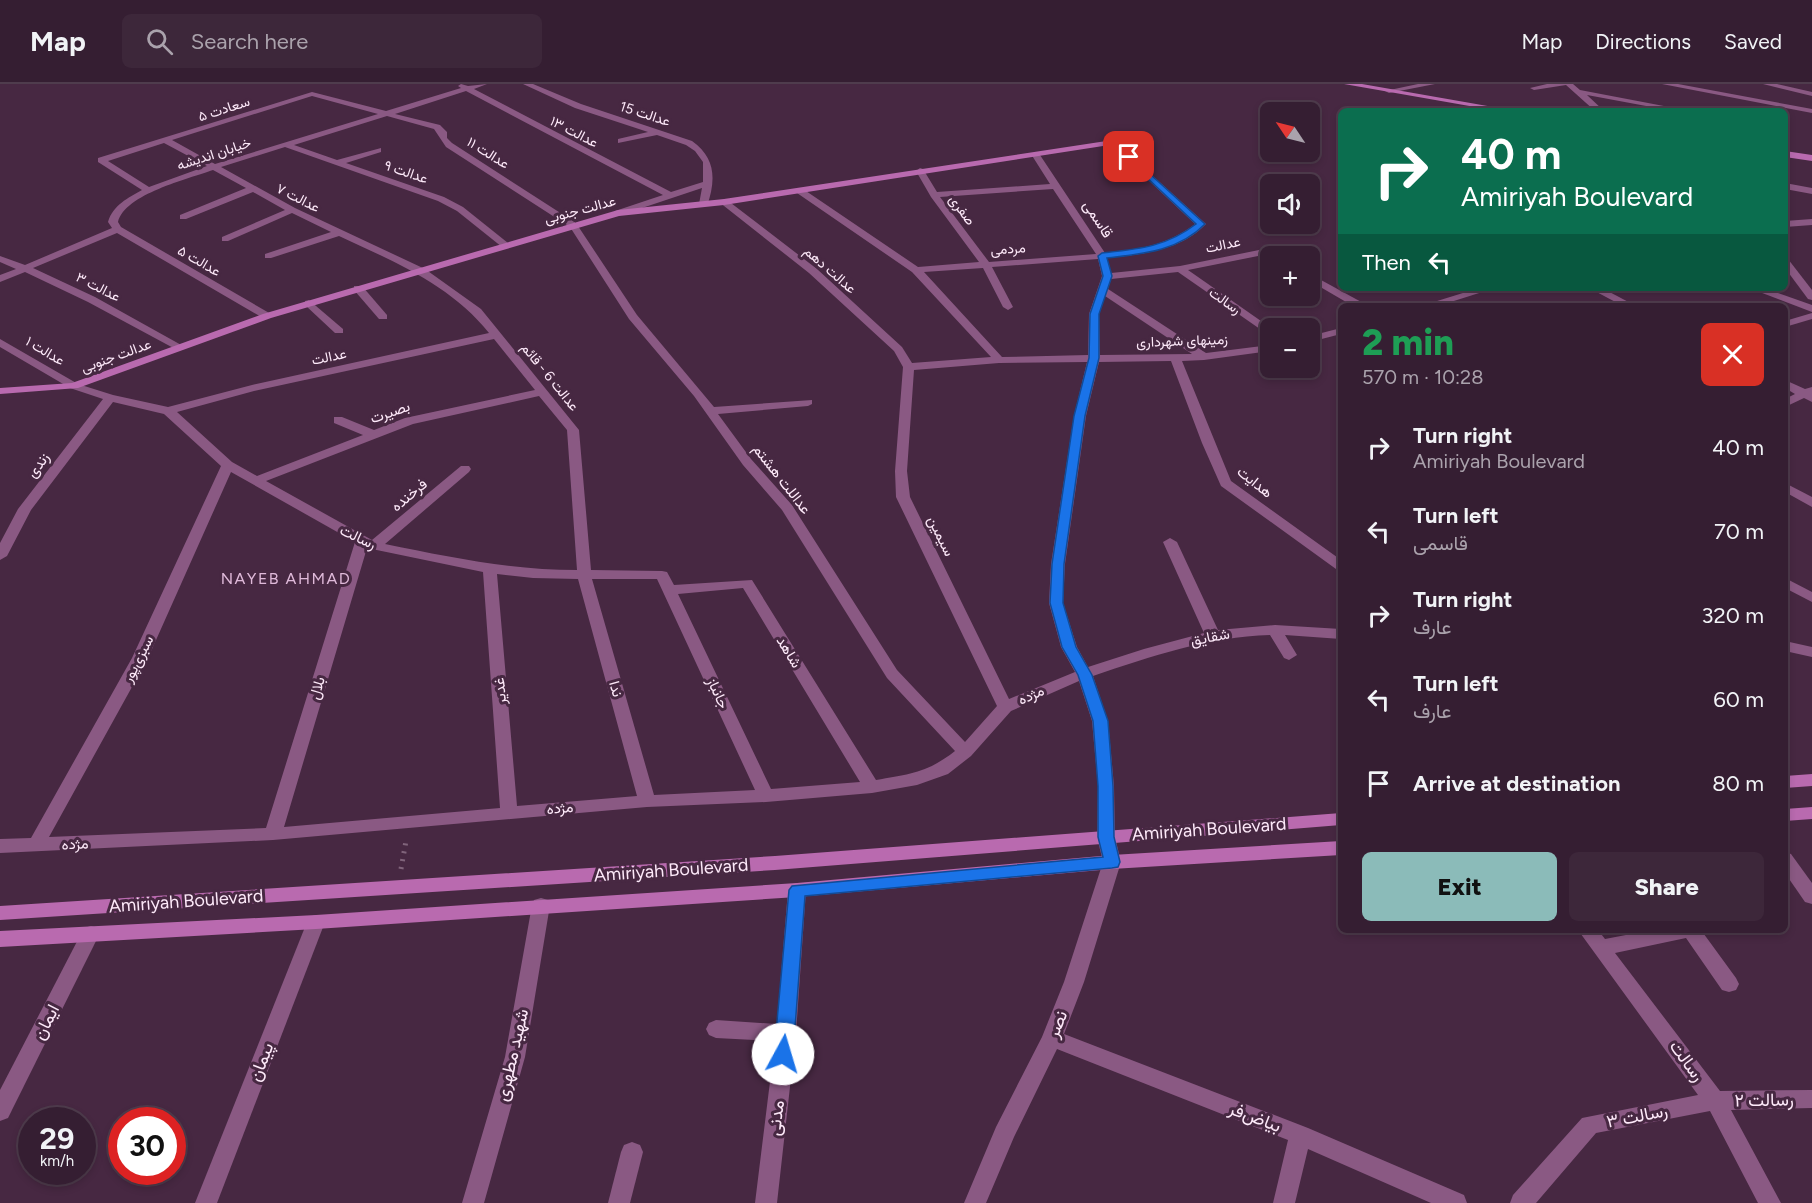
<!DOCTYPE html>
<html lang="en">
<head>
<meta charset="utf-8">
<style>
  body { margin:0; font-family:Figtree,Vazirmatn,sans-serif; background:#3d273a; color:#f1f3f6; height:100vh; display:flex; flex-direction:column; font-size:22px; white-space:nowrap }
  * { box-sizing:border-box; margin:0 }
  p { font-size:20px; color:#aaa2ac }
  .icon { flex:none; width:33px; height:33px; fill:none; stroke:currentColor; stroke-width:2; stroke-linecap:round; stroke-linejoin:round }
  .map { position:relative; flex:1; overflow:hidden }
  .drawer { position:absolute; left:1338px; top:219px; width:450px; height:630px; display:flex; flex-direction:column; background:#351e32; border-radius:9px; box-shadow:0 3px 9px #0003,0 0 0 2px #4f3c4d }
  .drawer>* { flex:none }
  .hud { position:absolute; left:1338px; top:24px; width:450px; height:183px; border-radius:9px; box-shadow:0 3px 9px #0003,0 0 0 2px #4f3c4d; background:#0b6e4f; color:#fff; overflow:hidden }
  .needle { width:39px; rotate:305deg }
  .tools { position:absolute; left:1260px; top:18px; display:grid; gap:12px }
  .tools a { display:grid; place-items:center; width:60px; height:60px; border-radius:9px; background:#351e32; box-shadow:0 3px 9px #0003,0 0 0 2px #4f3c4d; font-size:30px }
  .speed { position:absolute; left:18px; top:1023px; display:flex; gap:12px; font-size:30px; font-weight:700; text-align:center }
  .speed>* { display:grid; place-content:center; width:78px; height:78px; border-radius:50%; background:#351e32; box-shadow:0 3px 9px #0003,0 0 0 2px #4f3c4d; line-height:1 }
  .speed small { font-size:15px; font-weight:400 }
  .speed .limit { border:9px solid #d22; background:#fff; color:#111 }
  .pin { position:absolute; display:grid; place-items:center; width:51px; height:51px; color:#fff; margin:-26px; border-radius:12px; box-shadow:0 3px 9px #0006 }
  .me { position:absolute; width:66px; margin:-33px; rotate:6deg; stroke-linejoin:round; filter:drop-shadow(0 0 4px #0008) }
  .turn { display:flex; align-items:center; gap:21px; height:126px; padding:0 24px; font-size:27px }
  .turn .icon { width:78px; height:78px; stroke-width:2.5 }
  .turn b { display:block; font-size:42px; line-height:51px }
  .then { display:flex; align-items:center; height:57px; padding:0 24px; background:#0003; gap:12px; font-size:22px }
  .round { display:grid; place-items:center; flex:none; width:63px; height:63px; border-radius:9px; background:#3d273a }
  .overview { display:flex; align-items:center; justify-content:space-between; height:102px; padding:0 24px }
  h1 { font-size:36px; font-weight:800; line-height:45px; color:#1e9e55 }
  .primary-button { display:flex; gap:12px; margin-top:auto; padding:12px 24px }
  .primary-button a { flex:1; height:69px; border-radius:9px; background:#8bbbb9; color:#111; font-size:24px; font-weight:800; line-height:69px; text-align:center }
  .primary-button a+a { background:#3d273a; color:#f1f3f6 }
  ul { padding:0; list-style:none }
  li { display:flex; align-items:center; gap:18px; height:84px; padding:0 24px }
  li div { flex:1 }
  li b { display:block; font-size:22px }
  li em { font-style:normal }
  header { display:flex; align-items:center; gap:36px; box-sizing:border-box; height:84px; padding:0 30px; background:#351e32; border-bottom:2px solid #4f3c4d }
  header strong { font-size:28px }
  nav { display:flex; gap:33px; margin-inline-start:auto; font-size:21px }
  .search { width:420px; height:54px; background:#3d273a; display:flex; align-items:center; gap:15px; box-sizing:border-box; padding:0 21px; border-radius:9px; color:#aaa2ac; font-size:22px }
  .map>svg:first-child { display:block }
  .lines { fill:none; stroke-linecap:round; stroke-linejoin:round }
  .path { stroke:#80647b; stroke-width:5; stroke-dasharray:2 6; stroke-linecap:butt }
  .street { fill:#8a5983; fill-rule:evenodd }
  .secondary { fill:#b96aaf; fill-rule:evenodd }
  .route { fill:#1a73e8; stroke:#114b97; stroke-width:1.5 }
  .labels { text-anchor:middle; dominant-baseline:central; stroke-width:6; stroke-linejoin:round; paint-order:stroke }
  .far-street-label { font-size:14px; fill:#fde9f9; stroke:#472842 }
  .street-label { font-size:15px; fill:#fde9f9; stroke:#472842 }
  .neighbourhood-label { font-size:16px; letter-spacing:1.5px; fill:#dfb9d9; stroke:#472842 }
  .near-street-label { font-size:18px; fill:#fde9f9; stroke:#472842 }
</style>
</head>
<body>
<header>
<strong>Map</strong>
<div class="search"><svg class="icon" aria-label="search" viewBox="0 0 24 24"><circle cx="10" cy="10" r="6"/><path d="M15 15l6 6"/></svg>Search here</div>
<nav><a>Map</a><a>Directions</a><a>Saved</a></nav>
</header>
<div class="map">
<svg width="1812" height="1119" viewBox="0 0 1812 1119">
  <rect width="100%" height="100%" fill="#472842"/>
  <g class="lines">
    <polyline class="path" points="401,785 406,757"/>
    <g class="street">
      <path d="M461,0l7,2 19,-2 -13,5 197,103 32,-10v-20l-8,-11 -9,-6 -29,-10 -39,8v-4l30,-7 -73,-24 -52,-24h10l48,20 111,37c24,17 24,39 15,65l-8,-2 3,-16 -84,28 -5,-3 2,-2 48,-16 -197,-104 -71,23 45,11 7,7v6l5,5 124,80 61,92 77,92 98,-7v4l-4,2 -90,8 33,45 41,46 105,165 68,72 32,-36 -101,-209 -1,-26 8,-104 -9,-16 -85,-78 -90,-71 8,-2 90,69 85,78 10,16 79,-6 -79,-85 -115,-79v-4h6l115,78 61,-5 -48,-65 -15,-26 4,-3 3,1 14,23 113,-8 -19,-30 7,-2 67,101c35,-4 61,-7 90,-29l-85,-80v-4h3l93,84c-26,27 -64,30 -99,34l4,15 69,-7 84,-17 12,5 2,2 -8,2 -7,-3 -75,15 83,58 -1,8 -92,-64 -67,7 -3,10 98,64 64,-8v6l-66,9 -22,1 49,120 110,79v10l-5,-1 -115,-83 -19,-43 -31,-82 -72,1 -13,54 -21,148 -2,39 14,44 11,20 56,-18 60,-16 -41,-91 7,-4 7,4 41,88 57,-5 66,4v10l-56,-4 12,20 -8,5 -5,-2 -14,-23c-62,2 -118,21 -177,41l15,45 6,65 1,51 6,25 -37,120 -20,52 244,94 156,67 3,8h-36l-123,-54 -13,54h-22l15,-63 -231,-91 -43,88 -28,66h-22l32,-76 46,-90 22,-55 39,-120 -6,-25 1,-51 -6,-65 -13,-40 -68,30 -40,45 -23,18 -31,11 -45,8 -106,9 -119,5 -374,33 -273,13v-14l31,-1 101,-180 89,-192 -57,-52 -51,-12 -82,108 -24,46 -7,4v-17l18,-34 85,-110 -33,-11 -70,-41v-8l78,45 35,11 55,12 84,-22 237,-52c-38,-48 -96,-72 -150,-97l-68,22h-6v-4l66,-22 -39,-19 -64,28h-6v-4l63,-27 -32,-18 -67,27h-6v-4l66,-27 -33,-18c-25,9 -88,24 -95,52l3,5 150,87v4h-8l-146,-85 -84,35 62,29 88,49 2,2 -6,3 -91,-49 -63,-30 -25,10v-7l16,-6 -16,-7v-6l25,9 87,-37 -4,-6c5,-17 20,-24 34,-32l-44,-28v-4l214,-66 74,19 75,-23 -3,-2zM312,12l66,18 -163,50 -43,-24zM387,32l47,13 12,18 124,80 59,92 65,77 49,69 39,45 105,168 68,73c-28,22 -45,23 -79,29l-124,-200 -78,5 -7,-13 -5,-1 -71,-1 -12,-140 -98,-121 -56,-40 -130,-61 -74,-41 64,-20 153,54 19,10 45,36h6v-4l-45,-36 -19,-10 -98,-34 35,-11v-4l-44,12 -43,-15zM164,59l43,23 -58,21 -41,-26zM1053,105l43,65 -107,8 -49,-65zM1098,175l4,17 -13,38 -1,41 -86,2 -78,-85 59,-4 20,39 5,3 5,-3 -21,-40zM1105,212l87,58 -92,1 -1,-41zM494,255l41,51 -130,28 -31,12 -32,-13h-8v6l29,12 -106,41 -25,-14 -55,-50 77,-21zM1087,278l-13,54 -23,148 -2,39 12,44 14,25 -66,27 -99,-202 -3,-26 7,-101 85,-7zM539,312l28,34 10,140c-66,0 -128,-13 -192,-26l84,-72 2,-3 -2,-3h-8l-89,74 -106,-59 147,-57zM231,388l124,70 -89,286 -217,9 99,-179zM367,464l116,24 17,236 -216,19zM497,490l36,4 45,1 59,217 -120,10zM592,495h65l98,211 -101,5zM743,504l117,194 -89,7 -93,-195z"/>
      <polygon points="1418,0 1435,0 1389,9 1385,7"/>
      <polygon points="1547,0 1573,0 1580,6 1690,27 1673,27 1587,11 1604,27 1595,27 1566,1 1534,6 1530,4"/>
      <polygon points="1662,0 1678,0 1812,25 1812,29"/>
      <polygon points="1763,0 1777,0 1812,8 1812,12"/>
      <polygon points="1785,99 1812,104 1812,110 1785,105"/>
      <polygon points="1812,135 1812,141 1785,143 1785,137"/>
      <polygon points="1785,174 1788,175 1812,206 1812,216 1808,215 1785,184"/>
      <polygon points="1310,190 1365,220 1366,222 1353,222 1310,197"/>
      <polygon points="354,202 362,202 387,231 387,235 379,235 354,206"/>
      <polygon points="1479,204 1495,204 1438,222 1421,222"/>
      <polygon points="1589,204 1602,204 1636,222 1623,222"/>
      <polygon points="1749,204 1764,204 1812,221 1812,228"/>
      <polygon points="309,216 343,245 343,249 335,249 305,221 305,217"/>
      <polygon points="1812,229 1812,235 1785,243 1785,237"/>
      <polygon points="1341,244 1341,250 1310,258 1310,252"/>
      <polygon points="1785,296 1805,305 1812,303 1812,318 1804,314 1785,323 1785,315 1795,310 1785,304"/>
      <polygon points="1785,399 1812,413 1812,423 1785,408"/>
      <polygon points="1785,494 1812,508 1812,518 1785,504"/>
      <polygon points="1785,557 1812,563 1812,573 1785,567"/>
      <polygon points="1785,768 1791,770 1812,799 1812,820 1805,818 1785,789"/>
      <polygon points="797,799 803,801 806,806 796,949 777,1119 755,1119 775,957 716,954 709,951 706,945 709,939 716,936 777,940 788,806 791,801"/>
      <polygon points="541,814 548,816 550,821 525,973 484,1119 462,1119 505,973 532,821 534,816"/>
      <polygon points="316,831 323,833 325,838 217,1119 195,1119 307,838 309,833"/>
      <polygon points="91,842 98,844 100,849 8,1034 0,1037 0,1006 84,844"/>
      <polygon points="1578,846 1598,846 1605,855 1652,846 1701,846 1736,894 1739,900 1736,906 1729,908 1722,906 1686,854 1615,869 1720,1007 1812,1006 1812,1024 1731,1026 1781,1119 1758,1119 1710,1027 1596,1049 1536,1119 1510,1119 1513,1111 1582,1034 1698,1011"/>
      <polygon points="632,1058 640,1061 643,1068 630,1119 608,1119 621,1068 624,1061"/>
    </g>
    <g class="secondary">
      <polygon points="1344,0 1362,0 1516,27 1498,27"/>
      <polygon points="1113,56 1116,56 1116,60 724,121 619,132 271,234 78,304 0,310 0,304 72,299 263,230 618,126 724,115"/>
      <polygon points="1785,67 1812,71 1812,77 1785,73"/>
      <polygon points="1812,690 1812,702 1785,704 1785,692"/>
      <polygon points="1812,723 1812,735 1785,737 1785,725"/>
      <polygon points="1341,729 1341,741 775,786 0,836 0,822 775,772"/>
      <polygon points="1341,757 1341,771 1112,785 797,813 316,845 0,863 0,847 316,831 797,799 1112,771"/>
    </g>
  </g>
  <path class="route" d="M1129,71l76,69c-26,27 -63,30 -98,34l5,18 -13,38v44l-14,58 -21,148 -1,39 13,44 16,28 16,46 5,65 1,51 6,25 -2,5 -6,1 -307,28 -12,158 -3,6 -7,2 -6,-2 -3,-6 15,-164 3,-4 311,-29 -5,-20v-51l-5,-65 -15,-46 -16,-28 -12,-44 2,-39 22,-148 15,-58 1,-44 13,-38 -5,-20 4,-3c37,-4 64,-6 94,-29l-69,-65 -1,-2z"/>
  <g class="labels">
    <g class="far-street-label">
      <text transform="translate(224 25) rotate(-18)">سعادت ۵</text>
      <text transform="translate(645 30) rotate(18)">عدالت 15</text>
      <text transform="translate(574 48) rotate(27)">عدالت ۱۳</text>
      <text transform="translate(488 69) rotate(32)">عدالت ۱۱</text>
      <text transform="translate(214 70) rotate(-18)">خیابان اندیشه</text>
      <text transform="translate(406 88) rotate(19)">عدالت ۹</text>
      <text transform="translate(298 114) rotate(27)">عدالت ۷</text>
      <text transform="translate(580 126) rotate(-15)">عدالت جنوبی</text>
      <text transform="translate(962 126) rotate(53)">صفری</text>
      <text transform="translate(1223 161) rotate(-12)">عدالت</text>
      <text transform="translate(1008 165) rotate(-4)">مردمی</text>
      <text transform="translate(199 177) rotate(30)">عدالت ۵</text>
      <text transform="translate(830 186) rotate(41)">عدالت دهم</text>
      <text transform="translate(98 203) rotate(27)">عدالت ۳</text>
      <text transform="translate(1225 217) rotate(35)">رسالت</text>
      <text transform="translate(1182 257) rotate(-2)">زمینهای شهرداری</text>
      <text transform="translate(45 267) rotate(31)">عدالت ۱</text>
      <text transform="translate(116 272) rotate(-20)">عدالت جنوبی</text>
      <text transform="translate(329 273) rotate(-12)">عدالت</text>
      <text transform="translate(550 293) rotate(51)">عدالت 6 - قائم</text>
    </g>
    <g class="street-label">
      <text transform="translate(1098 135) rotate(57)">قاسمی</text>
      <text transform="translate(390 328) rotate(-19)">بصیرت</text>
      <text transform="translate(38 381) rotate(-52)">زندی</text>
      <text transform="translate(782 395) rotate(52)">عداللت هشتم</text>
      <text transform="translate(1255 398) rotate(39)">هدایت</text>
      <text transform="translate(409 411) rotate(-40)">فرخنده</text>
      <text transform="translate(941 452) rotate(64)">سیمین</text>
      <text transform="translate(358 453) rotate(25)">رسالت</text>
      <text transform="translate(1210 553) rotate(-11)">شقایق</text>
      <text transform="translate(789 568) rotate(59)">شاهد</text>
      <text transform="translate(138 575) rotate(-63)">سبزی‌پور</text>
      <text transform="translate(317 604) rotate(-73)">بلال</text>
      <text transform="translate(616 605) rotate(74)">ندا</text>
      <text transform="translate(500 607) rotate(-94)">غدیر</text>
      <text transform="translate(718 609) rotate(65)">جانباز</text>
      <text transform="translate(1031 611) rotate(-24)">مژده</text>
      <text transform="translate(560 724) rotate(-5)">مژده</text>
      <text transform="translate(75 760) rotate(-3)">مژده</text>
    </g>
    <g class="neighbourhood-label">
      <text x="286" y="494">NAYEB AHMAD</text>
    </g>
    <g class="near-street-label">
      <text transform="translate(1209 745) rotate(-4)">Amiriyah Boulevard</text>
      <text transform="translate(671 786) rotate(-4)">Amiriyah Boulevard</text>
      <text transform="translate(186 817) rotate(-4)">Amiriyah Boulevard</text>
      <text transform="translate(46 938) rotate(-63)">ایمان</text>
      <text transform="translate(1057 940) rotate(-68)">نصر</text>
      <text transform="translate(512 971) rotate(-77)">شهید مطهری</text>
      <text transform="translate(1687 977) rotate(54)">رسالت</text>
      <text transform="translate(261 978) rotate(-69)">پیمان</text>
      <text transform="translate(1764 1016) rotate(-1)">رسالت ۲</text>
      <text transform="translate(1637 1032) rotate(-11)">رسالت ۳</text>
      <text transform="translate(1255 1033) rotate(21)">بیاض‌فر</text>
      <text transform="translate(776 1034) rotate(-83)">مدنی</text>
    </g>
  </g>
</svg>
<div class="tools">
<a><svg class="needle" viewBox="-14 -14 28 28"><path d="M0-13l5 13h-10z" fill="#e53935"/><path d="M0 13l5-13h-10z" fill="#aaa2ac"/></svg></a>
<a><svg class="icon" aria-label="sound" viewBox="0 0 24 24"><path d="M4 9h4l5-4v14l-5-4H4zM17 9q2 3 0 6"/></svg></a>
<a>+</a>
<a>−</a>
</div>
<div class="speed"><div>29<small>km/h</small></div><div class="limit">30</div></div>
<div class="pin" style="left:1129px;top:73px;background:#d93025"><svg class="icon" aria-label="arrive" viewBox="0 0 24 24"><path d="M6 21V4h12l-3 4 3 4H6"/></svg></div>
<svg class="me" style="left:783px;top:970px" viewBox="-20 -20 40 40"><circle r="19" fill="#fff"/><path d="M0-13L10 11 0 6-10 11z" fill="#1a73e8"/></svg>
<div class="hud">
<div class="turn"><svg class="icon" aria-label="right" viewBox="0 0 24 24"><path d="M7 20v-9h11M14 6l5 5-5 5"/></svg><div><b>40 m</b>Amiriyah Boulevard</div></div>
<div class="then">Then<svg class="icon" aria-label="left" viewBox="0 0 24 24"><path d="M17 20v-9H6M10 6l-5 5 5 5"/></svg></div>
</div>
<section class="drawer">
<div class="overview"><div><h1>2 min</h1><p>570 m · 10:28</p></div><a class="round" style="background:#d93025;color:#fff"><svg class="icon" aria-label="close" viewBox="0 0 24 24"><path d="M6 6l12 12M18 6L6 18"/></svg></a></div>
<ul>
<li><svg class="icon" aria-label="right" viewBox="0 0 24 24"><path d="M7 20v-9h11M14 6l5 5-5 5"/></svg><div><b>Turn right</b><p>Amiriyah Boulevard</p></div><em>40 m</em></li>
<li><svg class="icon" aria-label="left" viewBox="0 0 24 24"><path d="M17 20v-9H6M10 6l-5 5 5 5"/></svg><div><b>Turn left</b><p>قاسمی</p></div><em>70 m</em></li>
<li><svg class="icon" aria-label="right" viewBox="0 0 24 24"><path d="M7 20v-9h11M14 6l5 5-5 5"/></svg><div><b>Turn right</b><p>عارف</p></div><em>320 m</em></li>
<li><svg class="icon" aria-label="left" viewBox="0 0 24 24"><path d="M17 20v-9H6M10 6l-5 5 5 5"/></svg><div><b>Turn left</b><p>عارف</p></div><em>60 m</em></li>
<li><svg class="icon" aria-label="arrive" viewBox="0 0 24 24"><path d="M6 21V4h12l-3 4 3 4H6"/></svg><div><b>Arrive at destination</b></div><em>80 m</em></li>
</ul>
<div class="primary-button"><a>Exit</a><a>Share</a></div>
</section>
</div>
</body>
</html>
